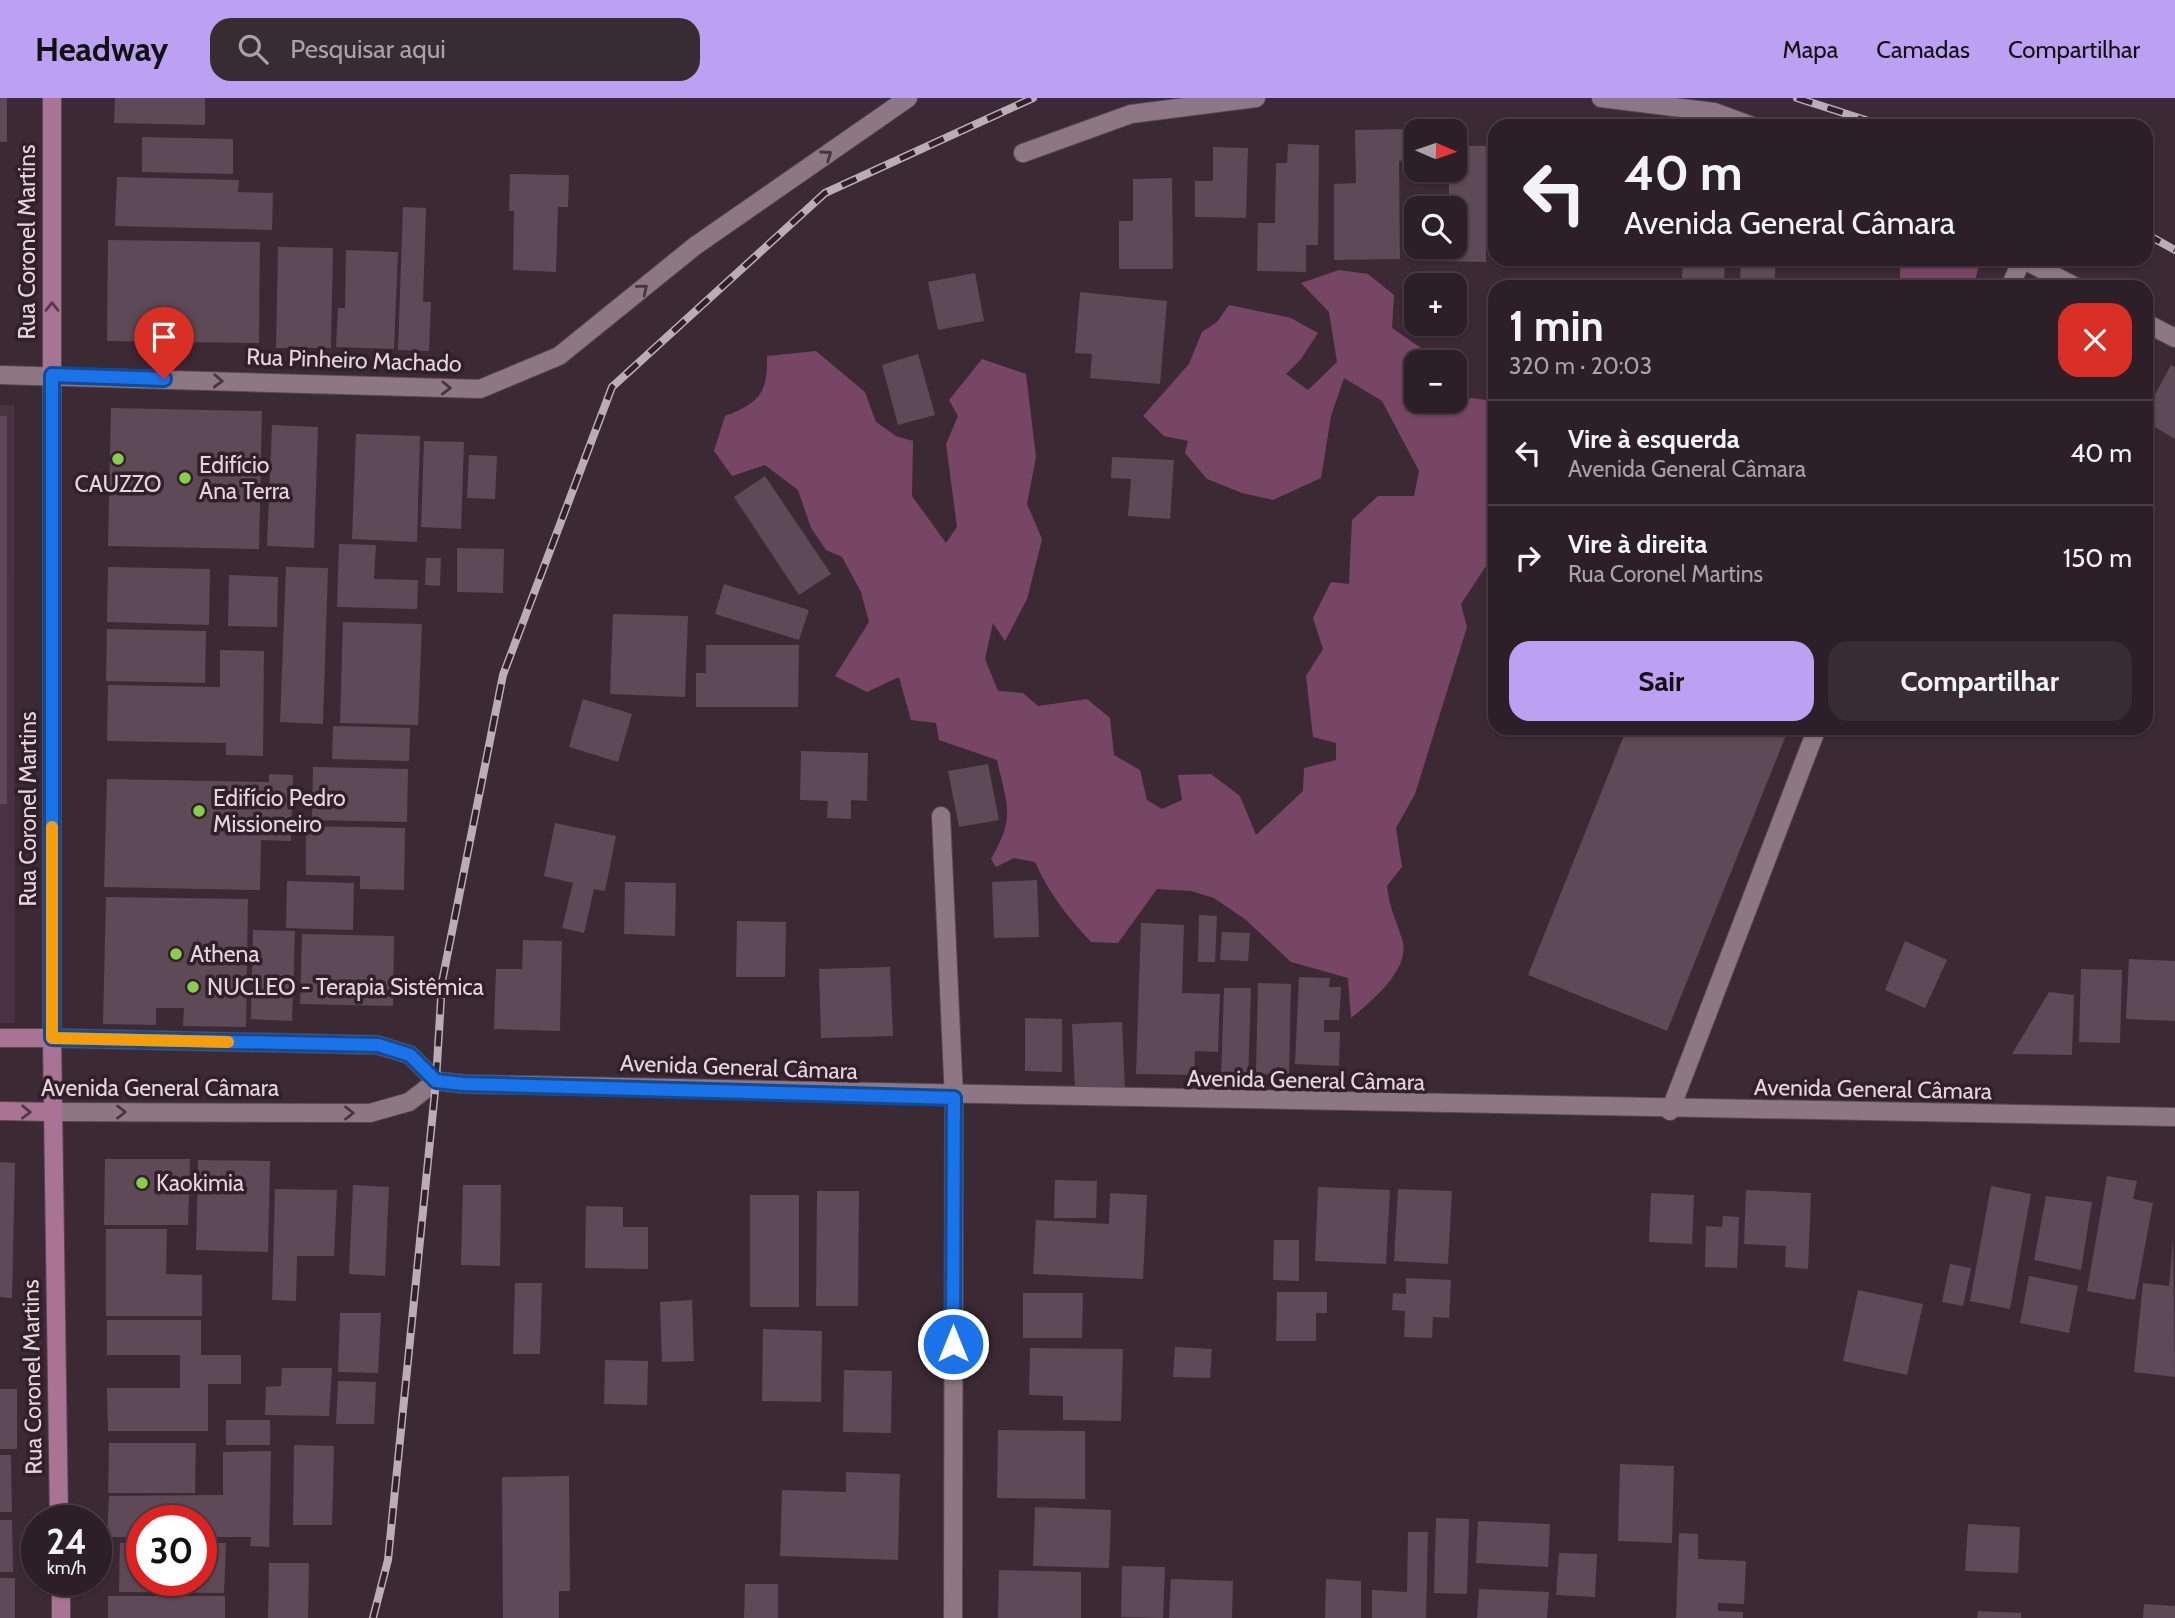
<!DOCTYPE html>
<html lang="pt">
<head>
<meta charset="utf-8">
<style>
  body { margin:0; font-family:Cabin,sans-serif; background:#382c33; color:#f1f3f6; height:100vh; display:flex; flex-direction:column; font-size:26px; white-space:nowrap }
  * { box-sizing:border-box; margin:0 }
  p { font-size:23px; color:#a6a2a7 }
  .icon { flex:none; width:38px; height:38px; fill:none; stroke:currentColor; stroke-width:2; stroke-linecap:round; stroke-linejoin:round }
  .map { position:relative; flex:1; overflow:hidden }
  .side { position:absolute; left:1488px; top:182px; width:665px; height:455px; display:flex; flex-direction:column; background:#2c1f27; border-radius:21px; box-shadow:0 2px 5px #0004,0 0 0 2px #483d44 }
  .side>* { flex:none }
  .hud { position:absolute; left:1488px; top:21px; width:665px; height:147px; border-radius:21px; box-shadow:0 2px 5px #0004,0 0 0 2px #483d44; background:#2c1f27; color:#f1f3f6; overflow:hidden }
  .needle { width:46px; rotate:92deg }
  .fabs { position:absolute; left:1404px; top:21px; display:grid; gap:14px }
  .fabs a { display:grid; place-items:center; width:63px; height:63px; border-radius:14px; background:#2c1f27; box-shadow:0 2px 5px #0004,0 0 0 2px #483d44; font-size:35px }
  .speed { position:absolute; left:21px; top:1407px; display:flex; gap:14px; font-size:35px; font-weight:700; text-align:center }
  .speed>* { display:grid; place-content:center; width:91px; height:91px; border-radius:50%; background:#2c1f27; box-shadow:0 2px 5px #0004,0 0 0 2px #483d44; line-height:1 }
  .speed small { font-size:18px; font-weight:400 }
  .speed .limit { border:10px solid #d22; background:#fff; color:#111 }
  .pin { position:absolute; display:grid; place-items:center; width:60px; height:60px; color:#fff; margin:-72px -30px; border-radius:50% 50% 50% 0; rotate:-45deg; box-shadow:0 0 7px #0007 }
  .pin .icon { rotate:45deg }
  .me { position:absolute; width:77px; margin:-38px; rotate:0deg; stroke-linejoin:round; filter:drop-shadow(0 0 5px #0008) }
  .turn { display:flex; align-items:center; gap:24px; height:147px; padding:0 21px; font-size:32px }
  .turn .icon { width:91px; height:91px; stroke-width:2.5 }
  .turn b { display:block; font-size:49px; line-height:60px }
  .round { display:grid; place-items:center; flex:none; width:74px; height:74px; border-radius:21px; background:#382c33 }
  .summary { display:flex; align-items:center; justify-content:space-between; height:119px; padding:0 21px }
  h1 { font-size:42px; font-weight:800; line-height:52px }
  .button { display:flex; gap:14px; margin-top:auto; padding:14px 21px }
  .button a { flex:1; height:80px; border-radius:21px; background:#bca0f2; color:#111; font-size:28px; font-weight:800; line-height:80px; text-align:center }
  .button a+a { background:#382c33; color:#f1f3f6 }
  ul { padding:0; list-style:none }
  li { display:flex; align-items:center; gap:21px; height:105px; padding:0 21px; border-top:2px solid #483d44 }
  li div { flex:1 }
  li b { display:block; font-size:26px }
  li em { font-style:normal }
  header { display:flex; align-items:center; gap:42px; box-sizing:border-box; height:98px; padding:0 35px; background:#bca0f2; color:#111 }
  header strong { font-size:33px }
  nav { display:flex; gap:38px; margin-inline-start:auto; font-size:24px }
  .search { width:490px; height:63px; background:#382c33; display:flex; align-items:center; gap:18px; box-sizing:border-box; padding:0 24px; border-radius:21px; color:#a6a2a7; font-size:26px }
  .map>svg:first-child { display:block }
  .built { fill:#4a3341 }
  .forest { fill:#784665 }
  .building { fill:#5e4a56 }
  .lines { fill:none; stroke-linecap:round; stroke-linejoin:round }
  .street-casing { stroke:#584851; stroke-width:20 }
  .secondary-casing { stroke:#584851; stroke-width:20 }
  .street { stroke:#8d7783; stroke-width:18 }
  .secondary { stroke:#a97494; stroke-width:18 }
  .rail-casing { stroke:#bbadb4; stroke-width:8 }
  .rail { stroke:#311f2a; stroke-width:5; stroke-dasharray:16; stroke-linecap:butt }
  .oneway { stroke:#483540 }
  .oneway2 { stroke:#55394a }
  .route-casing { stroke:#114b97; stroke-width:18 }
  .route { stroke:#1a73e8; stroke-width:12 }
  .slow { stroke:#f59e0b; stroke-width:12 }
  .poi-dot { fill:#87cf4a; stroke:#311f2a; stroke-width:2.5 }
  .labels { text-anchor:middle; dominant-baseline:central; stroke-width:7; stroke-linejoin:round; paint-order:stroke }
  .street-label { font-size:23px; fill:#e3d6dd; stroke:#311f2a }
  .poi-label { font-size:23px; fill:#e3d6dd; stroke:#311f2a; text-anchor:start }
</style>
</head>
<body>
<header>
<strong>Headway</strong>
<div class="search"><svg class="icon" aria-label="search" viewBox="0 0 24 24"><circle cx="10" cy="10" r="6"/><path d="M15 15l6 6"/></svg>Pesquisar aqui</div>
<nav><a>Mapa</a><a>Camadas</a><a>Compartilhar</a></nav>
</header>
<div class="map">
<svg width="2175" height="1520" viewBox="0 0 2175 1520">
  <rect width="100%" height="100%" fill="#3b2934"/>
  <polygon class="built" points="0,307 14,307 15,925 0,925"/>
  <g class="forest">
    <polygon points="1895,161 1975,161 1979,165 1974,189 1900,189 1900,171"/>
    <path d="M1339,172l29,4 26,21 -2,33 48,33 -24,1v39h31l2,11 22,-14 23,3v153l-33,50 6,23 -52,167 -19,34 6,39 -15,19c3,25 8,30 15,53 10,29 -30,62 -51,79l-3,-40 -57,-16 -45,-42 -32,-22 -23,-7 -34,-2 -39,54 -27,-1c-23,-25 -42,-48 -56,-80l-21,-4 -18,9 -5,-8c25,-43 16,-53 6,-99l-58,-20 -3,-17 -25,-3 -12,-43 -32,15 -32,-16 34,-54 -8,-30 -19,-35 -16,-7 -15,-22 -13,-38 -33,-25 -33,11 -18,-25 11,-35c34,-13 43,-23 42,-60l49,-5 49,41 11,30 20,14 17,5 -1,55 34,47 11,-16 -11,-83 12,-28 -9,-16 33,-41 44,15 10,83 -9,47 15,35 -15,60 -22,42 -12,-18 -8,36 13,32 25,2 15,13 49,-7 23,19 4,37 26,15 7,30 15,9 20,-9 -4,-25 33,-1 29,22 16,39 47,-44 1,-23 32,-8v-17l-23,-6 -7,-61 17,-27 -10,-31 18,-36 18,2 3,-64 26,-24h36l5,-25 -37,-70 -38,-23 -13,38 -10,62 -48,22 -31,-7 -35,-14 -22,-26 3,-12 -24,-5 -21,-20 46,-52 13,-32 15,-10 12,-17 62,13 27,15 -17,26 -15,15 22,16 29,-28 -8,-50 -28,-29z"/>
  </g>
  <g class="building">
    <rect x="0" y="0" width="7" height="44"/>
    <polygon points="115,0 205,0 205,27 114,25"/>
    <polygon points="1547,21 1563,22 1563,28 1546,28"/>
    <polygon points="1407,31 1407,62 1399,63 1400,161 1334,162 1334,86 1356,85 1355,32"/>
    <polygon points="142,39 233,41 233,76 142,74"/>
    <polygon points="1288,46 1319,47 1318,147 1306,147 1306,174 1257,173 1258,125 1275,125 1276,65 1287,65"/>
    <polygon points="1454,48 1487,48 1486,164 1422,163 1422,149 1454,149 1454,110 1422,110 1422,104 1449,104 1449,72 1454,72"/>
    <polygon points="1213,49 1248,50 1246,120 1195,119 1195,83 1213,83"/>
    <polygon points="510,76 569,77 568,109 558,109 556,174 513,172 514,113 509,113"/>
    <polygon points="117,79 239,82 238,94 273,95 272,132 115,128"/>
    <polygon points="1172,80 1173,171 1119,171 1119,123 1133,123 1133,81"/>
    <polygon points="403,109 426,110 423,204 431,204 429,253 398,252"/>
    <polygon points="108,142 260,144 259,245 107,243"/>
    <polygon points="278,149 333,150 331,250 276,250"/>
    <polygon points="346,152 398,154 394,251 336,249 338,210 345,210"/>
    <polygon points="1683,161 1725,161 1724,183 1682,182"/>
    <polygon points="1741,161 1776,161 1774,187 1740,185"/>
    <polygon points="975,175 984,223 938,232 928,184"/>
    <polygon points="1080,194 1167,203 1160,286 1090,280 1092,256 1075,255"/>
    <polygon points="918,256 935,317 898,327 882,267"/>
    <polygon points="2171,267 2175,269 2175,341 2146,324 2146,313"/>
    <polygon points="111,310 262,313 259,451 108,448"/>
    <rect x="0" y="318" width="7" height="388"/>
    <polygon points="272,327 318,329 314,450 267,448"/>
    <polygon points="356,336 420,338 417,444 352,441"/>
    <polygon points="424,343 464,344 461,431 421,429"/>
    <polygon points="469,357 497,358 495,401 467,400"/>
    <polygon points="1112,359 1174,362 1170,421 1128,418 1131,381 1111,380"/>
    <polygon points="765,378 831,476 799,497 734,399"/>
    <polygon points="339,446 376,447 374,481 418,482 417,511 337,509"/>
    <polygon points="457,450 504,451 503,495 457,494"/>
    <polygon points="426,460 441,460 440,488 425,487"/>
    <polygon points="108,469 210,471 209,527 107,524"/>
    <polygon points="286,469 328,470 323,626 280,624"/>
    <polygon points="229,477 278,479 277,529 228,528"/>
    <polygon points="724,486 809,512 799,542 715,516"/>
    <polygon points="613,516 688,518 685,599 610,596"/>
    <polygon points="343,524 422,526 418,627 340,625"/>
    <polygon points="107,531 206,533 205,585 106,583"/>
    <polygon points="706,547 799,547 798,609 696,609 696,575 706,575"/>
    <polygon points="220,552 264,553 263,658 226,657 226,645 107,643 108,587 220,589"/>
    <polygon points="583,601 632,616 618,664 569,649"/>
    <polygon points="333,628 410,630 409,663 332,661"/>
    <polygon points="1627,630 1789,630 1667,933 1528,877"/>
    <polygon points="801,653 868,655 867,703 851,702 851,721 827,720 828,703 800,702"/>
    <polygon points="988,666 999,722 959,729 948,673"/>
    <polygon points="313,669 408,671 407,724 312,722"/>
    <polygon points="269,676 293,677 291,743 261,742 260,792 104,789 107,681 269,684"/>
    <polygon points="555,725 616,738 605,793 594,791 584,835 562,830 573,785 544,778"/>
    <polygon points="306,728 405,730 404,792 360,791 360,778 306,777"/>
    <polygon points="1037,782 1039,839 994,840 992,784"/>
    <polygon points="287,783 354,785 353,832 286,830"/>
    <polygon points="625,784 676,785 675,838 624,836"/>
    <polygon points="106,799 248,801 246,929 183,928 184,910 156,910 156,927 103,926"/>
    <polygon points="1199,817 1217,818 1215,864 1198,864"/>
    <polygon points="737,823 786,824 785,879 736,879"/>
    <polygon points="1141,825 1184,827 1182,895 1220,896 1218,954 1195,953 1194,977 1136,976"/>
    <polygon points="253,832 295,833 292,923 251,921"/>
    <polygon points="1222,834 1250,835 1248,863 1220,862"/>
    <polygon points="302,836 394,838 393,908 300,906"/>
    <polygon points="523,842 562,843 560,933 494,931 496,871 522,871"/>
    <polygon points="1905,843 1947,862 1925,910 1885,892"/>
    <polygon points="2129,861 2175,863 2175,923 2126,921"/>
    <polygon points="890,869 893,938 821,940 819,871"/>
    <polygon points="2081,871 2122,872 2120,945 2079,944"/>
    <polygon points="1299,879 1330,880 1329,889 1341,889 1339,922 1324,922 1324,934 1340,934 1339,968 1295,966"/>
    <polygon points="1258,885 1291,886 1289,977 1256,976"/>
    <polygon points="1224,890 1251,890 1248,981 1221,980"/>
    <polygon points="2049,894 2074,897 2072,957 2012,956"/>
    <polygon points="1025,920 1062,921 1062,974 1025,973"/>
    <polygon points="1122,924 1125,991 1075,994 1072,926"/>
    <polygon points="105,1061 190,1061 188,1127 104,1127"/>
    <polygon points="198,1062 270,1063 268,1154 196,1152"/>
    <polygon points="0,1064 15,1065 12,1200 0,1199"/>
    <polygon points="2107,1078 2137,1083 2133,1101 2153,1105 2135,1202 2087,1193"/>
    <polygon points="1055,1082 1097,1083 1096,1120 1054,1120"/>
    <polygon points="353,1087 389,1089 385,1178 349,1176"/>
    <polygon points="463,1087 501,1087 500,1168 461,1167"/>
    <polygon points="1991,1088 2031,1096 2010,1211 1970,1203"/>
    <polygon points="1318,1089 1390,1092 1386,1166 1315,1163"/>
    <polygon points="275,1091 337,1092 334,1158 297,1158 296,1203 272,1202"/>
    <polygon points="1398,1091 1452,1093 1448,1166 1394,1163"/>
    <polygon points="1746,1092 1811,1095 1808,1171 1785,1169 1786,1148 1744,1146"/>
    <polygon points="817,1093 859,1093 858,1208 816,1208"/>
    <polygon points="1110,1095 1147,1097 1143,1181 1033,1176 1036,1122 1109,1126"/>
    <polygon points="1651,1095 1694,1097 1692,1146 1649,1144"/>
    <rect x="750" y="1097" width="49" height="112"/>
    <polygon points="2046,1098 2092,1104 2081,1172 2034,1162"/>
    <polygon points="586,1108 623,1109 623,1129 648,1129 648,1171 585,1170"/>
    <polygon points="1723,1118 1739,1119 1737,1170 1705,1169 1706,1128 1722,1129"/>
    <polygon points="106,1131 167,1131 166,1176 202,1177 202,1218 106,1218"/>
    <polygon points="2173,1141 2175,1279 2134,1274 2143,1185 2169,1188"/>
    <polygon points="1274,1142 1299,1142 1299,1183 1273,1182"/>
    <polygon points="1950,1166 1971,1170 1963,1208 1942,1204"/>
    <polygon points="2029,1178 2078,1188 2069,1235 2020,1225"/>
    <polygon points="1406,1180 1451,1182 1449,1220 1433,1219 1432,1240 1404,1239 1405,1213 1392,1212 1393,1195 1406,1196"/>
    <polygon points="515,1185 542,1185 540,1256 513,1256"/>
    <polygon points="1858,1192 1923,1206 1907,1277 1843,1263"/>
    <polygon points="1277,1194 1327,1194 1327,1215 1316,1215 1316,1243 1276,1243"/>
    <polygon points="1023,1195 1083,1195 1082,1240 1023,1240"/>
    <polygon points="692,1202 694,1263 662,1264 660,1204"/>
    <polygon points="340,1215 381,1215 378,1275 338,1274"/>
    <polygon points="107,1222 201,1222 201,1257 241,1257 241,1286 208,1286 208,1333 108,1333 107,1290 180,1290 180,1257 107,1257"/>
    <polygon points="763,1231 822,1233 821,1304 762,1303"/>
    <polygon points="1175,1249 1212,1251 1210,1280 1173,1279"/>
    <polygon points="1030,1250 1123,1251 1121,1323 1063,1322 1063,1298 1029,1297"/>
    <polygon points="605,1262 648,1263 647,1307 604,1306"/>
    <polygon points="282,1270 332,1270 329,1318 265,1317 266,1289 281,1288"/>
    <polygon points="844,1272 892,1273 891,1335 843,1334"/>
    <polygon points="338,1283 376,1284 374,1326 336,1326"/>
    <rect x="0" y="1291" width="17" height="60"/>
    <rect x="226" y="1322" width="44" height="25"/>
    <polygon points="998,1332 1085,1333 1085,1401 997,1400"/>
    <polygon points="109,1345 196,1345 195,1395 108,1395"/>
    <polygon points="294,1347 334,1348 332,1427 293,1427"/>
    <polygon points="271,1353 269,1449 250,1448 251,1439 201,1439 201,1423 142,1423 142,1439 107,1439 109,1398 223,1397 223,1354"/>
    <polygon points="0,1357 11,1357 12,1414 0,1414"/>
    <polygon points="1620,1366 1674,1368 1672,1445 1618,1443"/>
    <polygon points="846,1374 900,1376 898,1462 780,1458 782,1392 846,1394"/>
    <polygon points="569,1378 570,1493 559,1493 559,1520 503,1520 502,1379"/>
    <polygon points="1035,1409 1111,1412 1109,1470 1033,1468"/>
    <polygon points="1436,1420 1469,1421 1467,1496 1434,1495"/>
    <polygon points="0,1422 12,1422 13,1474 0,1474"/>
    <polygon points="1478,1423 1550,1426 1548,1469 1476,1465"/>
    <polygon points="1968,1426 2020,1429 2018,1475 1965,1473"/>
    <polygon points="1408,1434 1428,1434 1426,1520 1372,1520 1372,1492 1407,1494"/>
    <polygon points="1679,1435 1698,1436 1698,1461 1746,1463 1744,1506 1718,1505 1718,1513 1743,1514 1743,1520 1676,1520"/>
    <polygon points="120,1445 142,1445 142,1482 201,1482 201,1445 226,1445 224,1495 119,1494"/>
    <polygon points="1559,1455 1597,1456 1595,1499 1556,1497"/>
    <polygon points="269,1465 309,1465 308,1520 268,1520"/>
    <polygon points="1122,1468 1165,1469 1163,1520 1121,1519"/>
    <polygon points="999,1472 1081,1474 1081,1520 998,1520"/>
    <rect x="0" y="1480" width="15" height="40"/>
    <polygon points="1171,1481 1233,1483 1232,1520 1169,1520"/>
    <polygon points="1326,1481 1361,1483 1361,1520 1325,1520"/>
    <polygon points="745,1486 778,1486 778,1520 744,1520"/>
    <polygon points="1479,1491 1549,1494 1547,1520 1477,1520"/>
    <rect x="108" y="1498" width="117" height="22"/>
    <polygon points="2144,1506 2175,1508 2175,1520 2143,1520"/>
    <polygon points="1978,1513 2021,1515 2021,1520 1977,1520"/>
  </g>
  <g class="lines">
    <g class="street-casing">
      <g id="street">
        <polyline points="1601,0 1714,14 1752,28"/>
        <polyline points="1023,55 1131,16 1256,0"/>
        <polyline points="2022,161 2076,189"/>
        <polyline points="2010,189 2022,161"/>
        <polyline points="2146,225 2175,240"/>
        <polyline points="0,277 480,291 559,258 695,148 908,0"/>
        <polyline points="941,718 954,1000 953,1520"/>
        <path d="M52,940l326,7 32,10 26,26 28,3c571,16 1141,27 1711,33"/>
        <polyline points="1670,1013 1817,630"/>
        <polyline points="53,1014 370,1015 409,1004 436,983"/>
      </g>
    </g>
    <g class="secondary-casing">
      <g id="secondary">
        <polyline points="52,0 52,940 59,1423"/>
        <polyline points="0,940 52,940"/>
        <polyline points="0,1013 53,1014"/>
        <polyline points="61,1482 61,1520"/>
      </g>
    </g>
    <use href="#street" class="street"/>
    <use href="#secondary" class="secondary"/>
    <g class="rail-casing">
      <g id="rail">
        <polyline points="1797,0 1884,28"/>
        <polyline points="2146,136 2175,152"/>
        <polyline points="373,1520 388,1462 436,983 442,884 503,577 612,289 825,95 1033,0"/>
      </g>
    </g>
    <use href="#rail" class="rail"/>
  </g>
  <defs><path id="oneway-chevron" d="M-2-3.5L2.5 0L-2 3.5" fill="none" stroke-width="1.6" stroke-linecap="round" stroke-linejoin="round" transform="scale(1.75)"/></defs>
  <g class="oneway">
    <use href="#oneway-chevron" transform="translate(827 57) rotate(-35)"/>
    <use href="#oneway-chevron" transform="translate(643 191) rotate(-39)"/>
    <use href="#oneway-chevron" transform="translate(218 283) rotate(2)"/>
    <use href="#oneway-chevron" transform="translate(446 290) rotate(2)"/>
    <use href="#oneway-chevron" transform="translate(121 1014)"/>
    <use href="#oneway-chevron" transform="translate(349 1015)"/>
  </g>
  <g class="oneway2">
    <use href="#oneway-chevron" transform="translate(52 209) rotate(-90)"/>
    <use href="#oneway-chevron" transform="translate(26 1014) rotate(1)"/>
  </g>
  <g class="lines">
    <g class="route-casing">
      <polyline id="route" points="164,281 52,277 52,940 378,947 410,957 436,983 464,986 954,1000 953,1246"/>
    </g>
    <use href="#route" class="route"/>
    <polyline class="slow" points="52,729 52,940 228,944"/>
  </g>
  <g class="poi-dot">
    <circle cx="118" cy="361" r="7"/>
    <circle cx="185" cy="380" r="7"/>
    <circle cx="199" cy="713" r="7"/>
    <circle cx="176" cy="856" r="7"/>
    <circle cx="193" cy="889" r="7"/>
    <circle cx="142" cy="1085" r="7"/>
  </g>
  <g class="labels">
    <g class="street-label">
      <text transform="translate(27 144) rotate(-90)">Rua Coronel Martins</text>
      <text transform="translate(354 262) rotate(2)">Rua Pinheiro Machado</text>
      <text transform="translate(28 711) rotate(-90)">Rua Coronel Martins</text>
      <text transform="translate(739 969) rotate(2)">Avenida General Câmara</text>
      <text transform="translate(1306 982) rotate(1)">Avenida General Câmara</text>
      <text x="160" y="990">Avenida General Câmara</text>
      <text transform="translate(1873 991) rotate(1)">Avenida General Câmara</text>
      <text transform="translate(32 1279) rotate(-91)">Rua Coronel Martins</text>
    </g>
    <g class="poi-label">
      <text x="199" y="367">Edifício<tspan x="199" dy="26">Ana Terra</tspan></text>
      <text x="118" y="386" text-anchor="middle">CAUZZO</text>
      <text x="213" y="700">Edifício Pedro<tspan x="213" dy="26">Missioneiro</tspan></text>
      <text x="190" y="856">Athena</text>
      <text x="207" y="889">NUCLEO - Terapia Sistêmica</text>
      <text x="156" y="1085">Kaokimia</text>
    </g>
  </g>
</svg>
<div class="fabs">
<a><svg class="needle" viewBox="-14 -14 28 28"><path d="M0-13l5 13h-10z" fill="#e53935"/><path d="M0 13l5-13h-10z" fill="#a6a2a7"/></svg></a>
<a><svg class="icon" aria-label="search" viewBox="0 0 24 24"><circle cx="10" cy="10" r="6"/><path d="M15 15l6 6"/></svg></a>
<a>+</a>
<a>−</a>
</div>
<div class="speed"><div>24<small>km/h</small></div><div class="limit">30</div></div>
<div class="pin" style="left:164px;top:281px;background:#d93025"><svg class="icon" aria-label="arrive" viewBox="0 0 24 24"><path d="M6 21V4h12l-3 4 3 4H6"/></svg></div>
<svg class="me" style="left:953px;top:1246px" viewBox="-20 -20 40 40"><circle r="17" fill="#1a73e8" stroke="#fff" stroke-width="3"/><path d="M0-11L8 9 0 5-8 9z" fill="#fff"/></svg>
<div class="hud">
<div class="turn"><svg class="icon" aria-label="left" viewBox="0 0 24 24"><path d="M17 20v-9H6M10 6l-5 5 5 5"/></svg><div><b>40 m</b>Avenida General Câmara</div></div>
</div>
<section class="side">
<div class="summary"><div><h1>1 min</h1><p>320 m · 20:03</p></div><a class="round" style="background:#d93025;color:#fff"><svg class="icon" aria-label="close" viewBox="0 0 24 24"><path d="M6 6l12 12M18 6L6 18"/></svg></a></div>
<ul>
<li><svg class="icon" aria-label="left" viewBox="0 0 24 24"><path d="M17 20v-9H6M10 6l-5 5 5 5"/></svg><div><b>Vire à esquerda</b><p>Avenida General Câmara</p></div><em>40 m</em></li>
<li><svg class="icon" aria-label="right" viewBox="0 0 24 24"><path d="M7 20v-9h11M14 6l5 5-5 5"/></svg><div><b>Vire à direita</b><p>Rua Coronel Martins</p></div><em>150 m</em></li>
</ul>
<div class="button"><a>Sair</a><a>Compartilhar</a></div>
</section>
</div>
</body>
</html>
